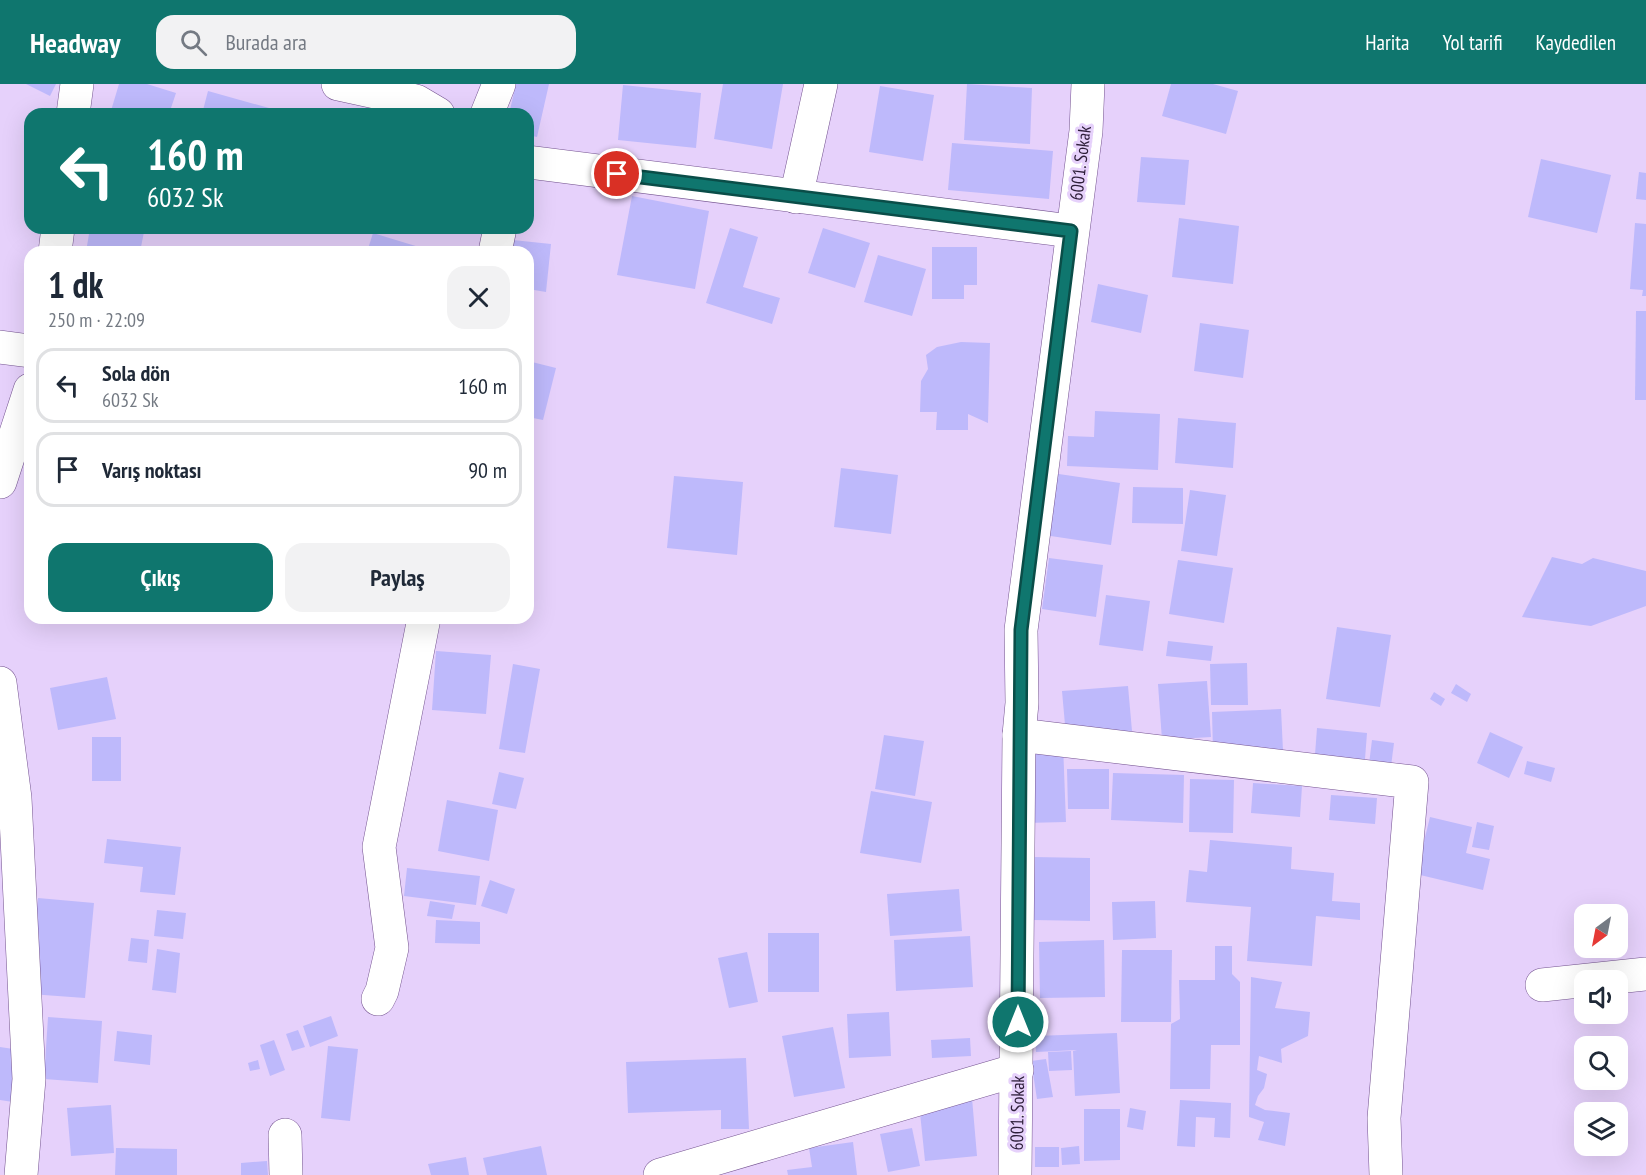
<!DOCTYPE html>
<html lang="tr">
<head>
<meta charset="utf-8">
<style>
  body { margin:0; font-family:"PT Sans Narrow",sans-serif; background:#f2f2f3; color:#1f2937; height:100vh; display:flex; flex-direction:column; font-size:22px; white-space:nowrap }
  * { box-sizing:border-box; margin:0 }
  p { font-size:20px; color:#747a83 }
  .icon { flex:none; width:33px; height:33px; fill:none; stroke:currentColor; stroke-width:2; stroke-linecap:round; stroke-linejoin:round }
  .map { position:relative; flex:1; overflow:hidden }
  .drawer { position:absolute; left:24px; top:162px; width:510px; height:378px; display:flex; flex-direction:column; background:#fff; border-radius:18px; box-shadow:0 6px 24px #0002 }
  .drawer>* { flex:none }
  .guide { position:absolute; left:24px; top:24px; width:510px; height:126px; border-radius:18px; box-shadow:0 6px 24px #0002; background:#0f766e; color:#fff; overflow:hidden }
  .needle { width:39px; rotate:212deg }
  .buttons { position:absolute; left:1574px; top:820px; display:grid; gap:12px }
  .buttons a { display:grid; place-items:center; width:54px; height:54px; border-radius:12px; background:#fff; box-shadow:0 6px 24px #0002; font-size:30px }
  .pin { position:absolute; display:grid; place-items:center; width:51px; height:51px; color:#fff; margin:-26px; border:3px solid #fff; border-radius:50%; box-shadow:0 2px 6px #0007 }
  .me { position:absolute; width:66px; margin:-33px; rotate:0deg; stroke-linejoin:round; filter:drop-shadow(0 0 4px #0008) }
  .turn { display:flex; align-items:center; gap:21px; height:126px; padding:0 24px; font-size:27px }
  .turn .icon { width:78px; height:78px; stroke-width:2.5 }
  .turn b { display:block; font-size:42px; line-height:51px }
  .round { display:grid; place-items:center; flex:none; width:63px; height:63px; border-radius:18px; background:#f2f2f3 }
  .overview { display:flex; align-items:center; justify-content:space-between; height:102px; padding:0 24px }
  h1 { font-size:36px; font-weight:800; line-height:45px }
  .button { display:flex; gap:12px; margin-top:auto; padding:12px 24px }
  .button a { flex:1; height:69px; border-radius:18px; background:#0f766e; color:#fff; font-size:24px; font-weight:800; line-height:69px; text-align:center }
  .button a+a { background:#f2f2f3; color:#1f2937 }
  ul { padding:0; list-style:none }
  li { display:flex; align-items:center; gap:18px; height:75px; margin:0 12px 9px; padding:0 12px; border:3px solid #e0e1e3; border-radius:18px }
  li div { flex:1 }
  li b { display:block; font-size:22px }
  li em { font-style:normal }
  header { display:flex; align-items:center; gap:36px; box-sizing:border-box; height:84px; padding:0 30px; background:#0f766e; color:#fff }
  header strong { font-size:28px }
  nav { display:flex; gap:33px; margin-inline-start:auto; font-size:21px }
  .search { width:420px; height:54px; background:#f2f2f3; display:flex; align-items:center; gap:15px; box-sizing:border-box; padding:0 21px; border-radius:18px; color:#747a83; font-size:22px }
  .map>svg:first-child { display:block }
  .building { fill:#beb9fb }
  .lines { fill:none; stroke-linecap:round; stroke-linejoin:round }
  .minor-casing { stroke:#745390; stroke-width:34 }
  .minor { stroke:#fff; stroke-width:33 }
  .route-casing { stroke:#0a4d48; stroke-width:15 }
  .route { stroke:#0f766e; stroke-width:10 }
  .labels { text-anchor:middle; dominant-baseline:central; stroke-width:6; stroke-linejoin:round; paint-order:stroke }
  .street-label { font-size:18px; fill:#2e1f3a; stroke:#e6d1fb }
</style>
</head>
<body>
<header>
<strong>Headway</strong>
<div class="search"><svg class="icon" aria-label="search" viewBox="0 0 24 24"><circle cx="10" cy="10" r="6"/><path d="M15 15l6 6"/></svg>Burada ara</div>
<nav><a>Harita</a><a>Yol tarifi</a><a>Kaydedilen</a></nav>
</header>
<div class="map">
<svg width="1646" height="1091" viewBox="0 0 1646 1091">
  <rect width="100%" height="100%" fill="#e6d1fb"/>
  <g class="building">
    <polygon points="26,0 56,0 50,12"/>
    <polygon points="119,0 147,0 176,9 169,30 110,30"/>
    <polygon points="516,0 549,0 537,53 528,51 528,30 509,30"/>
    <polygon points="723,0 783,0 772,65 714,55"/>
    <polygon points="967,0 1032,4 1030,60 964,56"/>
    <polygon points="1171,0 1213,0 1238,7 1226,50 1162,32"/>
    <polygon points="623,1 701,9 696,64 618,56"/>
    <polygon points="880,2 934,11 923,77 869,68"/>
    <polygon points="208,7 269,24 268,30 202,30"/>
    <polygon points="952,59 1053,67 1049,115 948,106"/>
    <polygon points="1141,73 1189,76 1185,121 1137,118"/>
    <polygon points="1541,75 1611,91 1597,149 1528,133"/>
    <polygon points="1639,88 1646,89 1646,116 1636,115"/>
    <polygon points="632,112 709,127 695,205 617,191"/>
    <polygon points="1179,134 1239,142 1233,200 1172,193"/>
    <polygon points="1635,139 1646,140 1646,212 1642,212 1643,206 1630,205"/>
    <polygon points="90,144 120,144 144,148 140,168 86,168"/>
    <polygon points="730,144 758,153 743,203 780,214 772,240 706,219"/>
    <polygon points="823,144 870,159 855,204 808,189"/>
    <polygon points="373,149 432,167 432,168 367,168"/>
    <polygon points="504,155 551,160 546,208 528,205 528,168 502,168"/>
    <polygon points="932,163 977,163 977,201 964,201 964,215 932,215"/>
    <polygon points="878,171 926,185 912,232 864,218"/>
    <polygon points="1098,200 1148,211 1141,249 1091,238"/>
    <polygon points="1636,227 1646,227 1646,316 1635,316"/>
    <polygon points="1200,239 1249,246 1243,294 1194,287"/>
    <polygon points="961,258 990,259 988,339 968,330 968,346 936,346 937,328 920,328 921,297 928,285 926,271 937,263"/>
    <polygon points="528,277 556,284 543,336 528,333"/>
    <polygon points="1095,327 1160,330 1158,386 1067,382 1068,352 1094,353"/>
    <polygon points="1178,334 1236,339 1233,384 1175,379"/>
    <polygon points="841,384 898,391 891,450 834,443"/>
    <polygon points="1052,389 1120,399 1111,461 1044,451"/>
    <polygon points="674,392 743,398 737,471 667,464"/>
    <polygon points="1133,403 1183,404 1183,440 1132,439"/>
    <polygon points="1190,406 1226,411 1217,472 1181,467"/>
    <polygon points="1552,473 1582,480 1593,474 1646,487 1646,522 1591,542 1522,533"/>
    <polygon points="1049,474 1103,481 1096,533 1042,525"/>
    <polygon points="1178,476 1233,484 1224,539 1169,530"/>
    <polygon points="1106,511 1150,517 1143,567 1099,561"/>
    <polygon points="1337,543 1391,551 1380,623 1326,615"/>
    <polygon points="1168,557 1213,562 1211,577 1166,572"/>
    <polygon points="436,567 491,571 486,630 432,626"/>
    <polygon points="1247,579 1248,621 1211,621 1210,580"/>
    <polygon points="513,580 540,585 525,669 499,665"/>
    <polygon points="107,593 116,635 58,646 50,604"/>
    <polygon points="1207,597 1211,653 1162,656 1158,600"/>
    <polygon points="1456,600 1471,610 1467,618 1451,609"/>
    <polygon points="1128,602 1132,647 1066,652 1062,607"/>
    <polygon points="1434,608 1445,615 1441,622 1430,615"/>
    <polygon points="1281,625 1283,667 1213,668 1212,628"/>
    <polygon points="1317,644 1367,649 1364,688 1314,684"/>
    <polygon points="1490,648 1523,663 1509,694 1477,679"/>
    <polygon points="884,651 924,657 915,712 875,705"/>
    <rect x="92" y="653" width="29" height="44"/>
    <polygon points="1372,656 1394,659 1390,690 1368,688"/>
    <polygon points="1063,660 1066,738 1025,739 1022,661"/>
    <polygon points="1527,677 1555,684 1551,698 1524,690"/>
    <polygon points="1067,685 1109,685 1109,725 1068,725"/>
    <polygon points="499,688 524,694 516,725 492,720"/>
    <polygon points="1113,689 1184,691 1183,739 1111,736"/>
    <polygon points="1190,695 1234,696 1233,749 1189,748"/>
    <polygon points="1253,699 1302,702 1300,733 1251,729"/>
    <polygon points="871,707 932,718 921,779 860,769"/>
    <polygon points="1331,711 1377,714 1375,740 1329,736"/>
    <polygon points="447,716 498,726 489,777 438,767"/>
    <polygon points="1430,733 1472,743 1466,769 1490,775 1483,806 1416,790"/>
    <polygon points="1477,738 1494,742 1489,766 1472,763"/>
    <polygon points="107,755 181,763 175,811 140,808 143,783 104,779"/>
    <polygon points="1210,756 1292,763 1291,785 1334,789 1332,817 1360,819 1360,836 1316,832 1312,882 1247,877 1251,823 1186,818 1189,786 1207,788"/>
    <polygon points="1033,773 1090,774 1090,837 1033,836"/>
    <polygon points="407,784 480,792 476,821 404,812"/>
    <polygon points="490,796 515,805 507,830 481,822"/>
    <polygon points="959,805 962,847 890,852 887,810"/>
    <polygon points="38,814 94,819 85,914 30,910"/>
    <polygon points="430,817 455,821 452,835 427,832"/>
    <polygon points="1155,817 1156,854 1113,856 1112,818"/>
    <polygon points="157,826 186,829 183,855 154,852"/>
    <polygon points="436,836 480,838 480,860 435,859"/>
    <rect x="768" y="849" width="51" height="59"/>
    <polygon points="970,852 973,903 896,907 894,856"/>
    <polygon points="131,854 149,856 147,879 128,877"/>
    <polygon points="1104,856 1105,913 1040,914 1039,858"/>
    <polygon points="1215,862 1232,862 1232,890 1240,898 1240,961 1211,961 1210,1005 1170,1005 1171,940 1180,935 1179,896 1215,896"/>
    <polygon points="157,865 180,869 176,909 152,906"/>
    <polygon points="1122,866 1172,866 1171,938 1121,938"/>
    <polygon points="747,868 758,918 729,924 718,874"/>
    <polygon points="1251,893 1282,898 1275,924 1310,928 1308,952 1281,965 1282,979 1259,972 1257,986 1267,990 1264,1004 1258,1012 1255,1021 1265,1026 1290,1029 1285,1062 1258,1056 1264,1038 1249,1033"/>
    <polygon points="889,928 891,972 849,974 847,930"/>
    <polygon points="331,932 338,952 310,963 303,942"/>
    <polygon points="48,933 102,937 98,999 44,995"/>
    <polygon points="833,943 845,1004 794,1013 782,952"/>
    <polygon points="298,946 305,963 292,967 286,950"/>
    <polygon points="117,947 152,951 150,981 114,977"/>
    <polygon points="1117,949 1120,1009 1075,1012 1073,967 1077,966 1036,968 1035,952"/>
    <polygon points="970,954 971,972 932,974 931,956"/>
    <polygon points="274,956 285,986 270,992 260,961"/>
    <polygon points="328,962 358,965 350,1037 321,1034"/>
    <polygon points="0,963 20,966 13,1018 0,1016"/>
    <polygon points="1071,967 1072,986 1049,987 1048,968"/>
    <polygon points="746,974 749,1045 721,1045 721,1026 628,1029 626,978"/>
    <polygon points="1046,975 1053,1013 1037,1015 1031,977"/>
    <polygon points="258,976 260,985 250,987 248,979"/>
    <polygon points="972,1014 977,1072 925,1077 919,1019"/>
    <polygon points="1180,1016 1231,1019 1230,1054 1214,1053 1215,1034 1196,1033 1195,1063 1177,1062"/>
    <polygon points="111,1021 114,1069 71,1072 67,1024"/>
    <polygon points="1130,1024 1146,1027 1143,1046 1127,1043"/>
    <polygon points="1084,1025 1120,1025 1120,1076 1084,1077"/>
    <polygon points="912,1044 920,1082 888,1088 880,1050"/>
    <polygon points="853,1058 857,1091 788,1091 787,1086 812,1083 809,1064"/>
    <polygon points="541,1062 547,1091 487,1091 483,1074"/>
    <polygon points="1079,1062 1080,1080 1062,1081 1061,1064"/>
    <rect x="1035" y="1063" width="24" height="20"/>
    <polygon points="116,1064 177,1065 177,1091 115,1091"/>
    <polygon points="466,1073 469,1091 431,1091 428,1080"/>
    <polygon points="267,1077 268,1091 241,1091 241,1079"/>
  </g>
  <g class="lines">
    <g class="minor-casing">
      <g id="minor">
        <polyline points="338,0 416,17 438,30"/>
        <polyline points="73,30 77,0"/>
        <polyline points="487,30 499,0"/>
        <polyline points="528,78 1071,147"/>
        <polyline points="796,113 821,0"/>
        <polyline points="55,168 58,144"/>
        <polyline points="495,168 500,144"/>
        <polyline points="0,263 30,267"/>
        <polyline points="0,398 30,306"/>
        <polyline points="0,599 15,714 29,995 21,1091"/>
        <polyline points="1019,651 1412,698 1384,1034 1386,1091"/>
        <polyline points="1542,901 1646,890"/>
        <polyline points="378,915 382,907 392,864 379,763 424,534"/>
        <polyline points="285,1051 286,1091"/>
        <polyline points="660,1091 1017,986"/>
        <polyline points="1015,1091 1019,651 1022,619 1021,546 1086,47 1088,0"/>
      </g>
    </g>
    <use href="#minor" class="minor"/>
  </g>
  <g class="lines">
    <g class="route-casing">
      <polyline id="route" points="617,90 1071,147 1021,546 1018,938"/>
    </g>
    <use href="#route" class="route"/>
  </g>
  <g class="labels">
    <g class="street-label">
      <text transform="translate(1080 79) rotate(-83)">6001. Sokak</text>
      <text transform="translate(1017 1029) rotate(-89)">6001. Sokak</text>
    </g>
  </g>
</svg>
<div class="buttons">
<a><svg class="needle" viewBox="-14 -14 28 28"><path d="M0-13l5 13h-10z" fill="#e53935"/><path d="M0 13l5-13h-10z" fill="#747a83"/></svg></a>
<a><svg class="icon" aria-label="sound" viewBox="0 0 24 24"><path d="M4 9h4l5-4v14l-5-4H4zM17 9q2 3 0 6"/></svg></a>
<a><svg class="icon" aria-label="search" viewBox="0 0 24 24"><circle cx="10" cy="10" r="6"/><path d="M15 15l6 6"/></svg></a>
<a><svg class="icon" aria-label="layers" viewBox="0 0 24 24"><path d="M12 4l9 5-9 5-9-5zM3 14l9 5 9-5"/></svg></a>
</div>
<div class="pin" style="left:617px;top:90px;background:#d93025"><svg class="icon" aria-label="arrive" viewBox="0 0 24 24"><path d="M6 21V4h12l-3 4 3 4H6"/></svg></div>
<svg class="me" style="left:1018px;top:938px" viewBox="-20 -20 40 40"><circle r="17" fill="#0f766e" stroke="#fff" stroke-width="3"/><path d="M0-11L8 9 0 5-8 9z" fill="#fff"/></svg>
<div class="guide">
<div class="turn"><svg class="icon" aria-label="left" viewBox="0 0 24 24"><path d="M17 20v-9H6M10 6l-5 5 5 5"/></svg><div><b>160 m</b>6032 Sk</div></div>
</div>
<section class="drawer">
<div class="overview"><div><h1>1 dk</h1><p>250 m · 22:09</p></div><a class="round"><svg class="icon" aria-label="close" viewBox="0 0 24 24"><path d="M6 6l12 12M18 6L6 18"/></svg></a></div>
<ul>
<li><svg class="icon" aria-label="left" viewBox="0 0 24 24"><path d="M17 20v-9H6M10 6l-5 5 5 5"/></svg><div><b>Sola dön</b><p>6032 Sk</p></div><em>160 m</em></li>
<li><svg class="icon" aria-label="arrive" viewBox="0 0 24 24"><path d="M6 21V4h12l-3 4 3 4H6"/></svg><div><b>Varış noktası</b></div><em>90 m</em></li>
</ul>
<div class="button"><a>Çıkış</a><a>Paylaş</a></div>
</section>
</div>
</body>
</html>
